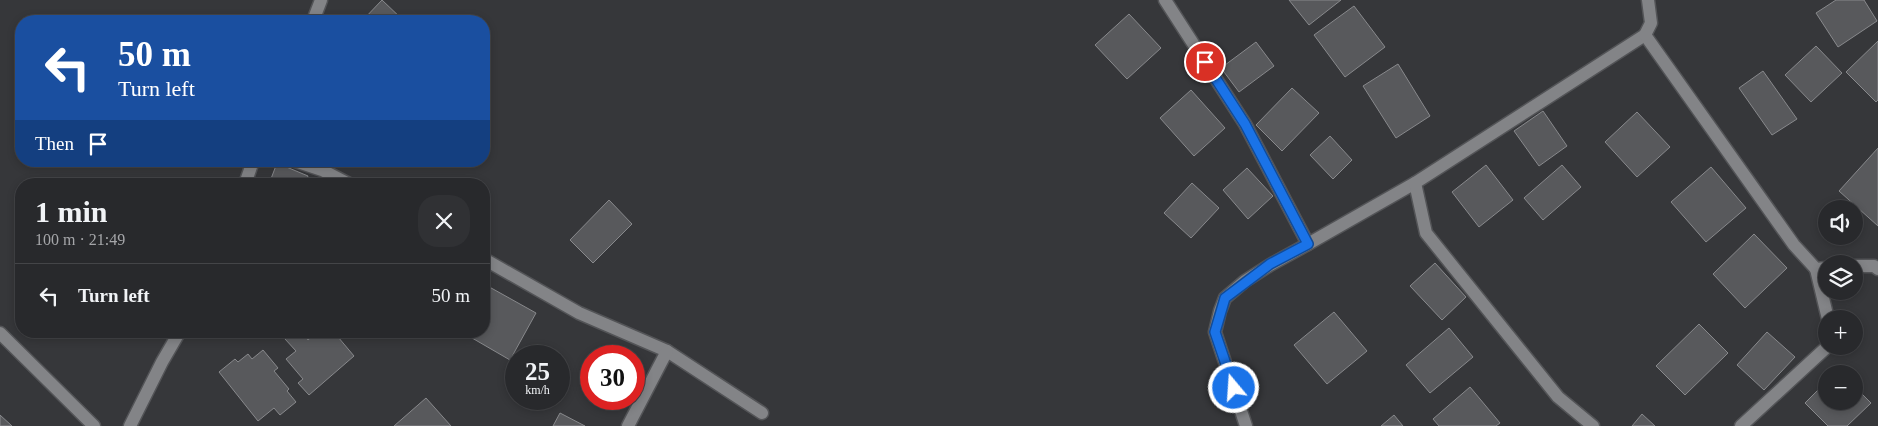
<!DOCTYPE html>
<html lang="en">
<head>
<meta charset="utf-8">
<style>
  body { margin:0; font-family:"Times New Roman",serif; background:#303134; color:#f1f3f6; height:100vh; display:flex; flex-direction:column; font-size:19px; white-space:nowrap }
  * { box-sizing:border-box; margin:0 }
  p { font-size:16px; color:#a5a6a9 }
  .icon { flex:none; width:28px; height:28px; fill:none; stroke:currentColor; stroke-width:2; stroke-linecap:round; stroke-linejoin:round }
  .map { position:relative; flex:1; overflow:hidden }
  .sheet { position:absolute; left:15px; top:178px; width:475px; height:160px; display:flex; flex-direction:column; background:#28292c; border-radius:20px; box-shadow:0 2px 8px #0003,0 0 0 1px #444548 }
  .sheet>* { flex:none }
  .banner { position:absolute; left:15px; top:15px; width:475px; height:152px; border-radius:20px; box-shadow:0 2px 8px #0003,0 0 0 1px #444548; background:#1a4fa0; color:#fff; overflow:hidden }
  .controls { position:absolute; left:1818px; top:200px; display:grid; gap:10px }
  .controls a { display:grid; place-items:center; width:45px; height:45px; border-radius:50%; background:#28292c; box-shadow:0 2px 8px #0003,0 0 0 1px #444548; font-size:25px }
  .speed { position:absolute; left:505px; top:345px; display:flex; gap:10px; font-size:25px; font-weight:700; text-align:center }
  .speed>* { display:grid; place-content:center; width:65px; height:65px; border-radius:50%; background:#28292c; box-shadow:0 2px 8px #0003,0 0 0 1px #444548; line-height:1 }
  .speed small { font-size:12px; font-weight:400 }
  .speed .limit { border:8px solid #d22; background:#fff; color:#111 }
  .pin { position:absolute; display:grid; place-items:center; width:42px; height:42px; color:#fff; margin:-21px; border:2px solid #fff; border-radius:50%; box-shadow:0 1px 5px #0007 }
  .me { position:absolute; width:55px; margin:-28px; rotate:342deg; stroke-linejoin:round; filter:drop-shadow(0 0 4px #0008) }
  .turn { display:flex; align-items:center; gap:18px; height:105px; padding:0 20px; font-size:22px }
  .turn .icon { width:65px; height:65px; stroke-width:2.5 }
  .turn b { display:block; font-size:35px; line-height:42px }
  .then { display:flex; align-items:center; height:48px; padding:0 20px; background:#0003; gap:10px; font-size:19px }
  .round { display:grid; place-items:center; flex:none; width:52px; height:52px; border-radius:20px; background:#303134 }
  .head { display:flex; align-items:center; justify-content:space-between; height:85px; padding:0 20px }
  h1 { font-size:30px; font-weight:600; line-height:38px }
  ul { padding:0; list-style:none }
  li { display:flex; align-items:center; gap:15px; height:65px; padding:0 20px; border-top:1px solid #444548 }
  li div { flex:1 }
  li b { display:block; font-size:19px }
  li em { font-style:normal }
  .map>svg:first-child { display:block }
  .building { fill:#58595c; stroke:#88898c }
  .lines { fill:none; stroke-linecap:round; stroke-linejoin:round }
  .street-casing { stroke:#535457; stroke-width:15 }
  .secondary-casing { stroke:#535457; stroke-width:15 }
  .street { stroke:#838487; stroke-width:12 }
  .secondary { stroke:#838487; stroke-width:12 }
  .route-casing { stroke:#114b97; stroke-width:12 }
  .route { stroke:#1a73e8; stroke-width:9 }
</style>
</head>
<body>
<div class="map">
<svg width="1878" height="426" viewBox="0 0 1878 426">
  <rect width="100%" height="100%" fill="#36373a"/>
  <g class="building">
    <polygon points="382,0 404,21 362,21"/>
    <polygon points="1289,0 1341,0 1309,25"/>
    <polygon points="1836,0 1864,0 1877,21 1838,47 1816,13"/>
    <polygon points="1354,6 1385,47 1345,77 1314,35"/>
    <polygon points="1129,14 1161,48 1127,79 1095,45"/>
    <polygon points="1878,41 1878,100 1876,102 1846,72"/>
    <polygon points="1256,42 1274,66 1239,92 1221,68"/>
    <polygon points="1816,46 1842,73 1811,102 1785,75"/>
    <polygon points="1398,64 1430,116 1396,138 1363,86"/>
    <polygon points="1763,71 1797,119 1772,135 1739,88"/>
    <polygon points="1292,88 1319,113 1282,151 1256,125"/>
    <polygon points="1191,90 1225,128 1194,156 1160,118"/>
    <polygon points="1543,111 1567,146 1539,166 1514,131"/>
    <polygon points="1637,112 1670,147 1637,177 1605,142"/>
    <polygon points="1330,136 1352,160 1333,179 1310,155"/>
    <polygon points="1878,148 1878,226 1839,191"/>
    <polygon points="277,163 308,176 305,184 269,184"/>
    <polygon points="1486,165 1513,200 1479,227 1452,192"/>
    <polygon points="1562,165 1581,187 1543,220 1524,198"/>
    <polygon points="1711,167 1746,208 1706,242 1671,202"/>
    <polygon points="1247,168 1273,196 1248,219 1223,190"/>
    <polygon points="1192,183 1219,208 1191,238 1164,213"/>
    <polygon points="609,200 632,224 593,263 570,240"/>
    <polygon points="1754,234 1787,268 1745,308 1713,274"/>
    <polygon points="1435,263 1466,297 1442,320 1410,286"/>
    <polygon points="484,284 536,313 510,360 460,331 484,331"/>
    <polygon points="1334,312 1367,351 1327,384 1294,345"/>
    <polygon points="1699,324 1728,353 1685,395 1656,366"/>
    <polygon points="1449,328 1473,357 1430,393 1406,365"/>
    <polygon points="294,331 301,331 308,340 318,331 333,331 354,356 309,395 298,383 303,379 286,359 296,351 285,339"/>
    <polygon points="1767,332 1795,357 1764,390 1737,365"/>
    <polygon points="263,350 278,368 274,371 289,389 287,391 296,402 280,415 274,408 258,421 219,372 235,359 238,362 248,354 252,359"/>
    <polygon points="1826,382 1826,401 1854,401 1854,386 1871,403 1847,426 1828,426 1805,403"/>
    <polygon points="1470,387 1500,423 1496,426 1439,426 1433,419"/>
    <polygon points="426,398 451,426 394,426"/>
    <polygon points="560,413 585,426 553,426"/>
    <polygon points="1642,414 1655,426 1632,426"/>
    <polygon points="0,415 12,426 0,426"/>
    <polygon points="1394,415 1403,426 1381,426"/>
  </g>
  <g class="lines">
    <g class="street-casing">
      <g id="street">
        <polyline points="1165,0 1245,124 1308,244 1415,183"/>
        <polyline points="313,21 321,0"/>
        <polyline points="295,161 322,170 349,184"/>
        <polyline points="245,184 253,161"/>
        <polyline points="484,259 579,313 667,351 762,413"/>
        <polyline points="1816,269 1828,319"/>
        <polyline points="0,333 94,426"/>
        <polyline points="130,426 162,362 180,331"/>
        <polyline points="628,426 667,351"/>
        <polyline points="1246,426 1215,332 1220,311 1225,298 1245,281 1270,265 1308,244"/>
        <polyline points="1593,426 1558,397 1426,233 1415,183 1645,35"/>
        <polyline points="1741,426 1828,346"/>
      </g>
    </g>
    <g class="secondary-casing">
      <g id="secondary">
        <polyline points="1648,0 1651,23 1645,35 1794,245 1816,269 1826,268"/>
        <polyline points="1854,266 1874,266 1878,269"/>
      </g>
    </g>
    <use href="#street" class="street"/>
    <use href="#secondary" class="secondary"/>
  </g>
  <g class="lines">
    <g class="route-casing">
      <polyline id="route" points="1205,62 1245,124 1308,244 1270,264 1225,298 1215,332 1234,388"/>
    </g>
    <use href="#route" class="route"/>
  </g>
</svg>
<div class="controls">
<a><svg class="icon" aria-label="sound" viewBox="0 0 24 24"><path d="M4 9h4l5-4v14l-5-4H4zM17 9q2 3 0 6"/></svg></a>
<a><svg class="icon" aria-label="layers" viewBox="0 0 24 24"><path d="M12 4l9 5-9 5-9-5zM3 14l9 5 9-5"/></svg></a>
<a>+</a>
<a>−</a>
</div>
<div class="speed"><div>25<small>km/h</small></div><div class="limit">30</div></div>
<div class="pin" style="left:1205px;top:62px;background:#d93025"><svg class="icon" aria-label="arrive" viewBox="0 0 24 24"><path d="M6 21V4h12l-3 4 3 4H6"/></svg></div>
<svg class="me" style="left:1234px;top:388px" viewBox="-20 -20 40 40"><circle r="17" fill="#1a73e8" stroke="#fff" stroke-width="3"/><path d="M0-11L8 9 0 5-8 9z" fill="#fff"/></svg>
<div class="banner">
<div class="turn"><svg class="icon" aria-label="left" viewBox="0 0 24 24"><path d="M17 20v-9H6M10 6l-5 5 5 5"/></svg><div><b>50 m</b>Turn left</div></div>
<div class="then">Then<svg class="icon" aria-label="arrive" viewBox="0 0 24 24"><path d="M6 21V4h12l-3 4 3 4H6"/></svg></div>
</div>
<section class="sheet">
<div class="head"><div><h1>1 min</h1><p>100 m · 21:49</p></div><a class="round"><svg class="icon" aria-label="close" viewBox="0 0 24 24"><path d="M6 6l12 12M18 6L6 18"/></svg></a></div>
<ul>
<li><svg class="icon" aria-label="left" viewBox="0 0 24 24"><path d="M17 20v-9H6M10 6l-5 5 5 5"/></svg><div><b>Turn left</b></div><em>50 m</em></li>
</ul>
</section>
</div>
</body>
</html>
